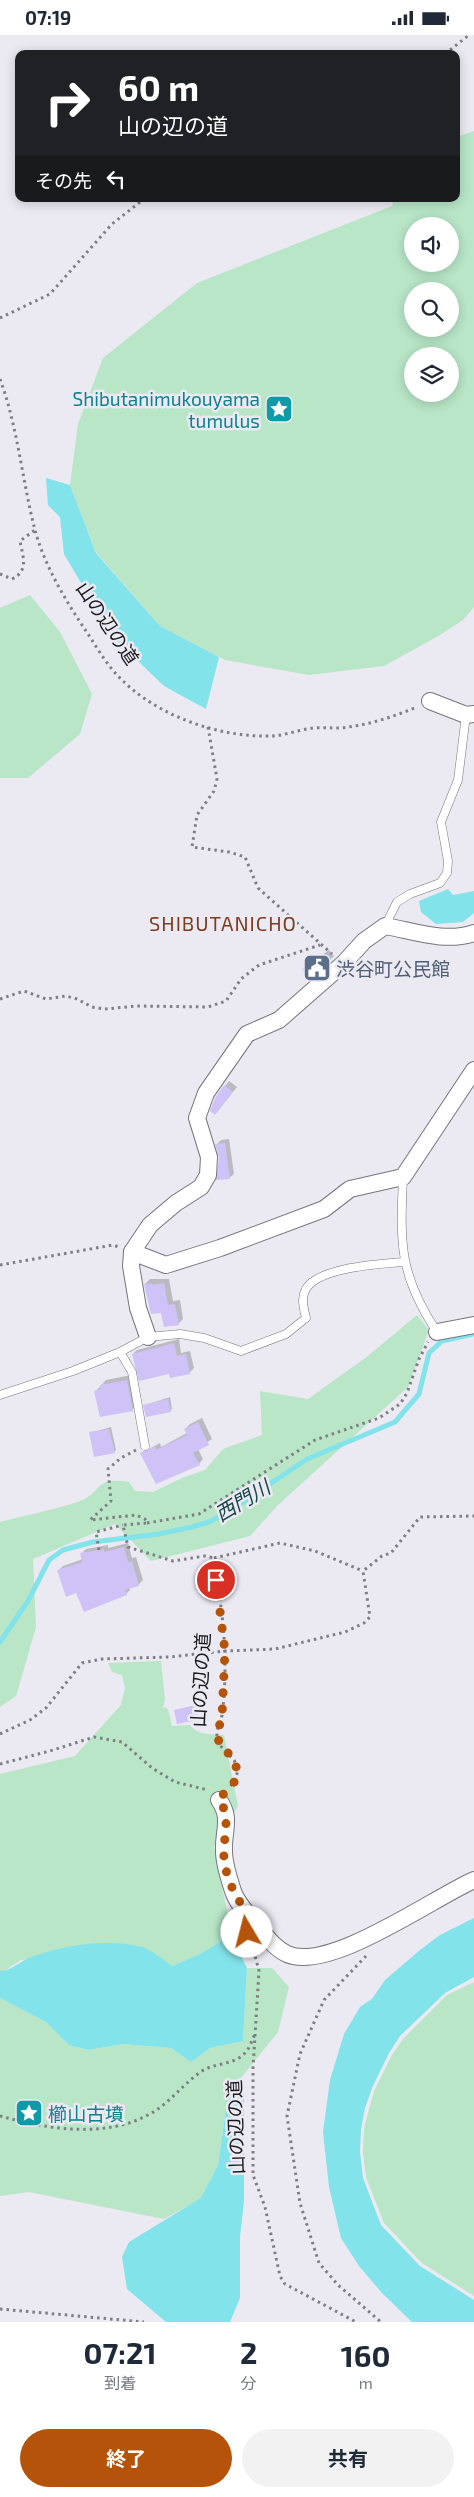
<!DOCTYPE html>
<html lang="ja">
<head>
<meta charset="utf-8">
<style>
  body { margin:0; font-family:"Exo 2","Noto Sans JP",sans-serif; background:#f2f2f3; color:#1f2937; height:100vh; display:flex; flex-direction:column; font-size:19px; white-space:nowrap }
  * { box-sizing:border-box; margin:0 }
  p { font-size:16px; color:#747a83 }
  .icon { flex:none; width:28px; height:28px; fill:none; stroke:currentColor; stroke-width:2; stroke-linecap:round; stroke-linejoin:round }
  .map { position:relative; height:2287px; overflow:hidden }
  .side { display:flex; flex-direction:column; background:#fff; flex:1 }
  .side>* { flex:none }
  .banner { position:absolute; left:15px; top:15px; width:445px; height:152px; border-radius:10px; box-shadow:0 2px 12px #0003; background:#202124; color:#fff; overflow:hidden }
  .controls { position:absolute; left:404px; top:182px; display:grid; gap:10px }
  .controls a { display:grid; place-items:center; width:55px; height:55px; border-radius:50%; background:#fff; box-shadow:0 2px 12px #0003; font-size:25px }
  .pin { position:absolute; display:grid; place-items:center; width:42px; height:42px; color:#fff; margin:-21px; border:2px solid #fff; border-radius:50%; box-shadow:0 1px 5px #0007 }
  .me { position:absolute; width:55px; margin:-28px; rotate:352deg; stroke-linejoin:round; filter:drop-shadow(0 0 4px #0008) }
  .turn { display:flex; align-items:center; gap:18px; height:105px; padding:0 20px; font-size:22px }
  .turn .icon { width:65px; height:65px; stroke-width:2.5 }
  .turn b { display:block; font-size:35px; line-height:42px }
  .then { display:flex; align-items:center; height:48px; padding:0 20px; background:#0003; gap:10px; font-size:19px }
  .eta { display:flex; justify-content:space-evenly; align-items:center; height:85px; text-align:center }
  .eta b { font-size:30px; font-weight:700; line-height:35px }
  .button { display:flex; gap:10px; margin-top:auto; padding:10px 20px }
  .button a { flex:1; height:58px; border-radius:30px; background:#b45309; color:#fff; font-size:20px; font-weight:700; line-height:58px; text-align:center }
  .button a+a { background:#f2f2f3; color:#1f2937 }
  .status { display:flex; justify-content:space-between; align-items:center; height:35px; padding:0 25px; background:#fff; direction:ltr }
  .status svg { height:14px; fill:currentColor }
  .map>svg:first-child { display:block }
  .green { fill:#b8e6c7; fill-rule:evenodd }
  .water { fill:#82e3ea }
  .shadow { fill:#0003 }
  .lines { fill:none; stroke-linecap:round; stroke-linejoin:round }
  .stream { stroke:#82e3ea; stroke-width:5 }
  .building { fill:#cfc2f7 }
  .lane-casing { stroke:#76757c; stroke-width:9 }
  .street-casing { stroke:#76757c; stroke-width:18 }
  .path { stroke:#7f7e84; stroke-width:3; stroke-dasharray:2.5 4; stroke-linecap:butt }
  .lane { stroke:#fff; stroke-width:8 }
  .street { stroke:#fff; stroke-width:16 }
  .route { stroke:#b45309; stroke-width:9; stroke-dasharray:0 16.2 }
  .labels { text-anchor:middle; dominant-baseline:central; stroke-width:5; stroke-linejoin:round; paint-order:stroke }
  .culture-label { font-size:19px; fill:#0d838f; stroke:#ebe9f2; text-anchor:end }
  .street-label { font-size:19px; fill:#1a1a1d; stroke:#ebe9f2 }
  .service-label { font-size:19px; fill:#4e5e75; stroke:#ebe9f2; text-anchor:start }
  .neighbourhood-label { font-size:20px; letter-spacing:1px; fill:#7f3d20; stroke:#ebe9f2 }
  .water-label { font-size:20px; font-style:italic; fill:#194649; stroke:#ebe9f2 }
</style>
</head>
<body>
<div class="status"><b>07:19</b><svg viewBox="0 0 49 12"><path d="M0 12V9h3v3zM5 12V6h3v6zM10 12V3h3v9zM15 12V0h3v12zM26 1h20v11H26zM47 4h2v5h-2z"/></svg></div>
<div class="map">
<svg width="474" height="2287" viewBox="0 0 474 2287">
  <rect width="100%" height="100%" fill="#ebe9f2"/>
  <g class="green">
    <path d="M474,96v476l-11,13 -23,15 -56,31 -75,9 -84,-15 -65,-34 -64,-74 -26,-67 8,-61 25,-66 94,-75 195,-77 2,-7h62v-62zM412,191h38v38h-38zM412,256h38v38h-38zM412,321h38v38h-38z"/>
    <polygon points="30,560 60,597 92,659 80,699 28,743 0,743 0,573"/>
    <path d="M417,1280l12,15 -21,57 -130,118 -28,31 -99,25 -36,-37 -82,35 3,68 -20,69 -16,11v-185c26,-7 55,-12 80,-21 22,-8 14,-25 49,-19l6,9 18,1 29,-14 23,-8 18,-21 39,-14 -2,-44 48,8 60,-43z"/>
    <path d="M161,1626l4,39 -2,7 5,2 4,17 18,-1c8,11 22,9 34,10l14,71 -24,41 19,93 -61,26 -28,-18 -123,12 -17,11h-4v-197l75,-18 46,-51 4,-17 -3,-13 -10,-3 -4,-9z"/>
    <polygon points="247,1933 272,1933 289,1952 278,1997 228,2059 218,2130 201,2164 164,2184 29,2157 0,2161 0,1963 46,1987 69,2010 88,2015 123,2009 171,2013 191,2027 210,2013 243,2006"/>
    <polygon points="474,1947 474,2261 422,2228 384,2188 366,2142 363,2117 364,2094 369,2074 375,2054 392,2020 403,2004 447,1960"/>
  </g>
  <g class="water">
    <polygon points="46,443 70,450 96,518 160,591 219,622 206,674 164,651 113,602 64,519 60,482 48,470"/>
    <polygon points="448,854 453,860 474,856 474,878 463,887 436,889 421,877 419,866"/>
    <polygon points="474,1883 474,1942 445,1958 400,2001 389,2018 372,2053 365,2073 361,2094 360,2117 363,2143 381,2190 420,2231 474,2265 474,2287 412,2287 382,2258 359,2231 341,2203 329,2152 323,2097 330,2045 344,1999 360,1972 372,1964 385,1945 420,1915 440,1900"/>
    <path d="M233,1905l14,28 -4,73 -33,7 -19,14 -20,-14 -48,-4 -35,6 -19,-5 -23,-23 -46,-24v-27c10,1 22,-11 31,-14 33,-12 77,-19 111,-10 11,3 21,13 30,19l28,-12 22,-13z"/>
    <polygon points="239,2046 244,2053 244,2166 240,2202 240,2263 230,2287 166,2287 127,2254 122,2222 129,2207 201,2163 218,2130 228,2059"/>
  </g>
  <g class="shadow">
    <polygon points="329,915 334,921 329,926 303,934"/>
    <polygon points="229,1046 237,1052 220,1073 225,1051"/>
    <polygon points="229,1104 234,1139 229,1143 217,1109 221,1105"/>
    <polygon points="150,1244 169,1244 173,1266 180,1265 183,1284 178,1289 162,1276 145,1249"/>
    <polygon points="179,1304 181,1318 190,1316 194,1333 189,1338 170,1338 133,1319 137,1315"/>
    <polygon points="131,1340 137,1370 132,1375 96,1356 106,1345"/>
    <polygon points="170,1362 172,1374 170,1376 145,1370"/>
    <polygon points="202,1383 212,1404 198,1414 203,1424 199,1429 141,1418 160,1408 161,1412 187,1398 185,1394 190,1389"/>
    <polygon points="111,1392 116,1415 114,1417 90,1398"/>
    <polygon points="128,1508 132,1523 136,1522 143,1545 138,1550 129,1552 130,1555 126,1559 77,1556 58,1536 63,1531 83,1524 82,1518 86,1514 108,1510 108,1513"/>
    <polygon points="196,1670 198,1682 196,1684 176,1675"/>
  </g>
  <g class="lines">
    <polyline class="stream" points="0,1607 28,1566 49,1525 63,1515 93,1507 159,1499 192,1492 209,1487 230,1476 307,1424 395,1387 419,1359 429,1318 442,1306 474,1299"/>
  </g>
  <g class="building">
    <polygon points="323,919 330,927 310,945 302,934"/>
    <polygon points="224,1050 233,1057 215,1080 210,1076 215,1063"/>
    <polygon points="225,1108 230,1144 216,1145 219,1123 215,1109"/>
    <polygon points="152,1248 152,1250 164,1248 168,1270 175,1269 179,1290 164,1292 161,1278 151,1279 144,1249"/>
    <polygon points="174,1308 177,1321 186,1319 190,1339 170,1343 169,1339 139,1346 132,1319"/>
    <polygon points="127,1345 133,1376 100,1382 94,1356 101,1354 100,1350"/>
    <polygon points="168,1364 171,1377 146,1382 143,1370"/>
    <polygon points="198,1387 209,1410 193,1418 200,1430 156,1449 140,1418 156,1411 156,1415 187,1400 184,1394"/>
    <polygon points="109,1394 115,1418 94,1422 89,1397"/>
    <polygon points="124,1512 128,1527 132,1526 139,1551 125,1555 127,1560 84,1577 76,1558 66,1562 57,1535 82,1527 80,1518 104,1514 104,1517"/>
    <polygon points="194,1671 197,1685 177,1689 174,1675"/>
  </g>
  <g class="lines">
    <g class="lane-casing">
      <g id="lane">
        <polyline points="385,891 397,867 410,859 440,848 447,838 448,826 441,787 458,745 466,680"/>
        <path d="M403,1142c-3,66 -4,98 34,155"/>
        <polyline points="0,1360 73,1336 120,1317"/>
        <path d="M145,1411l-13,-74 -12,-20 28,-15 32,-3 24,4 37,13 45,-17 20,-16c-2,-9 -5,-19 -1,-27 10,-24 76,-27 99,-29"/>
      </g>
    </g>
    <g class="street-casing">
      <g id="street">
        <polyline points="430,666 466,680 474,679"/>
        <polyline points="132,1217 166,1230 220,1213 324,1174 350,1154 403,1142 474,1035"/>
        <polyline points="437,1297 474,1290"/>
        <path d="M148,1302l-10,-29 -7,-42 1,-14 18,-27 26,-22 25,-16 7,-12 1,-18 -12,-39 9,-25 41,-59 32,-14 65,-57 20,-22 21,-15c29,5 60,17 89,7"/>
        <path d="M219,1765c13,19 4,30 5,51 0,13 5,28 9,40 4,13 16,24 24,34 9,11 17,23 30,29 42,19 146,-56 187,-74"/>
      </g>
    </g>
    <g class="path">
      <polyline points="445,19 469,0"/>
      <polyline points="0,283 50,259 112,189 144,164"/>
      <path d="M0,344c18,49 22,101 35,151 9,34 29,68 49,98 11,16 21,35 35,49 37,39 101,61 154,59 14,-1 28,-7 41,-8 12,-1 23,1 34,-1 24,-3 47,-11 69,-20"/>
      <path d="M0,539l12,5c17,-8 11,-22 8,-38l15,-11"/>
      <polyline points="208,692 217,744 214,756 197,780 192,812 229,817 245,822 258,853 332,919"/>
      <polyline points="0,964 24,956 46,964 66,961 77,964 92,972 105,974 137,971 208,972 226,966 241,944 259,930 320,910"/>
      <polyline points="0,1230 113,1210 119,1212"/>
      <path d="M136,1415l-15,8 -13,11 3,32 -21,19 46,-5 9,4 2,4 -24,2 5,22 45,14 32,-5 9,2 -1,10c12,42 15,104 9,147 -1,7 -5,12 -5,19 -2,21 38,24 11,55"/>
      <polyline points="147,1488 199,1479 315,1405 379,1383 400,1369 407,1358 419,1324 428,1307"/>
      <polyline points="99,1515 96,1497 123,1490"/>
      <polyline points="214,1523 280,1508 315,1516 363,1536"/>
      <polyline points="0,1699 30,1685 46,1673 82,1628 102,1624 169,1622 225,1616 275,1614 345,1597 364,1588 370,1582 363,1536 382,1521 391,1518 420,1482 474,1481"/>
      <polyline points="0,1729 50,1716 94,1702 122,1707 152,1733 175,1747 208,1755"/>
      <polyline points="252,1909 259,1936 253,2033 253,2140 265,2172 280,2241 285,2249 356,2287"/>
      <polyline points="366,1921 324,1965 300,2019 287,2081 300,2168 319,2228 338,2250 381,2287"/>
      <path d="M0,2081c51,14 116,25 162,-10 14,-11 25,-25 40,-35 12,-8 31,-6 42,-17 5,-4 8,-14 11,-20"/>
      <polyline points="0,2274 144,2287"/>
    </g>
    <use href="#lane" class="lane"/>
    <use href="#street" class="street"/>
  </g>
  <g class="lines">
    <path class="route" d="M216,1545l9,71 -3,65 -5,19 3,10 12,12 5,12 -1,11 -17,19c11,17 6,31 5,49 -2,23 11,51 26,67l-3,17"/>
  </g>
  <defs>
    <g id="sight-square" transform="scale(1.4375)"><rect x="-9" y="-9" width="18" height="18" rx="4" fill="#0f9aa8" stroke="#ebe9f2"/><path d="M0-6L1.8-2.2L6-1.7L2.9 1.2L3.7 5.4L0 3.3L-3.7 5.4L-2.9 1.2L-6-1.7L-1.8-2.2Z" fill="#fff"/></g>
    <g id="civic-square" transform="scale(1.4375)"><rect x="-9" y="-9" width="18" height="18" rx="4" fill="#5c6f8a" stroke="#ebe9f2"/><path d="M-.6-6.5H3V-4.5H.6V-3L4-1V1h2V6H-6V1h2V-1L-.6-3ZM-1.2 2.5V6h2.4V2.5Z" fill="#fff"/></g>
  </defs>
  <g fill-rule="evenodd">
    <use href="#sight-square" x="279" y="374"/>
    <use href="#civic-square" x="317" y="933"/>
    <use href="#sight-square" x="29" y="2078"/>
  </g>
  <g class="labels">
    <g class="culture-label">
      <text x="260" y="363">Shibutanimukouyama<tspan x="260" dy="22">tumulus</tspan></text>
      <text x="48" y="2078" text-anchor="start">櫛山古墳</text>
    </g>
    <g class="street-label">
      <text transform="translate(108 588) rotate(56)">山の辺の道</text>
      <text transform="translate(200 1645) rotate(-87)">山の辺の道</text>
      <text transform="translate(235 2092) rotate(-92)">山の辺の道</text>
    </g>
    <g class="service-label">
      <text x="336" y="933">渋谷町公民館</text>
    </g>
    <g class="neighbourhood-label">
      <text x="223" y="888">SHIBUTANICHO</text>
    </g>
    <g class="water-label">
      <text transform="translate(242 1465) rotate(-31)">西門川</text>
    </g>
  </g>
</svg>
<div class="controls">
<a><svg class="icon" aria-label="sound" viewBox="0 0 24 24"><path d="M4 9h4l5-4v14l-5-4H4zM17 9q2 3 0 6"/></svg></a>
<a><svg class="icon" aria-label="search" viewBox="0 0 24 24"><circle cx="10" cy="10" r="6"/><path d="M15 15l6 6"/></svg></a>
<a><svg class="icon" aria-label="layers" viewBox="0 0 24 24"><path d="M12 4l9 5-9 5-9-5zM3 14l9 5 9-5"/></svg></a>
</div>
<div class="pin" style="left:216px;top:1545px;background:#d93025"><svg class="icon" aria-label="arrive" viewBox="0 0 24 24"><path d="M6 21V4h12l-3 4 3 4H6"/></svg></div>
<svg class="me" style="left:247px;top:1897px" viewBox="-20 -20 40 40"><circle r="19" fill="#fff"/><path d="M0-13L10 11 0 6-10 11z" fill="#b45309"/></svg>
<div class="banner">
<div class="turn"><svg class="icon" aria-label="right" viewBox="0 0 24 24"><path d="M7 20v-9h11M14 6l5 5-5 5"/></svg><div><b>60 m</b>山の辺の道</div></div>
<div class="then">その先<svg class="icon" aria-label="left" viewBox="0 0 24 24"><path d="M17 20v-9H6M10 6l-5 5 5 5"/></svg></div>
</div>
</div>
<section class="side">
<div class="eta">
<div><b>07:21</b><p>到着</p></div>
<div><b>2</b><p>分</p></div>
<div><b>160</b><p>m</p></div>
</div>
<div class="button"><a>終了</a><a>共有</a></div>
</section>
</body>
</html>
